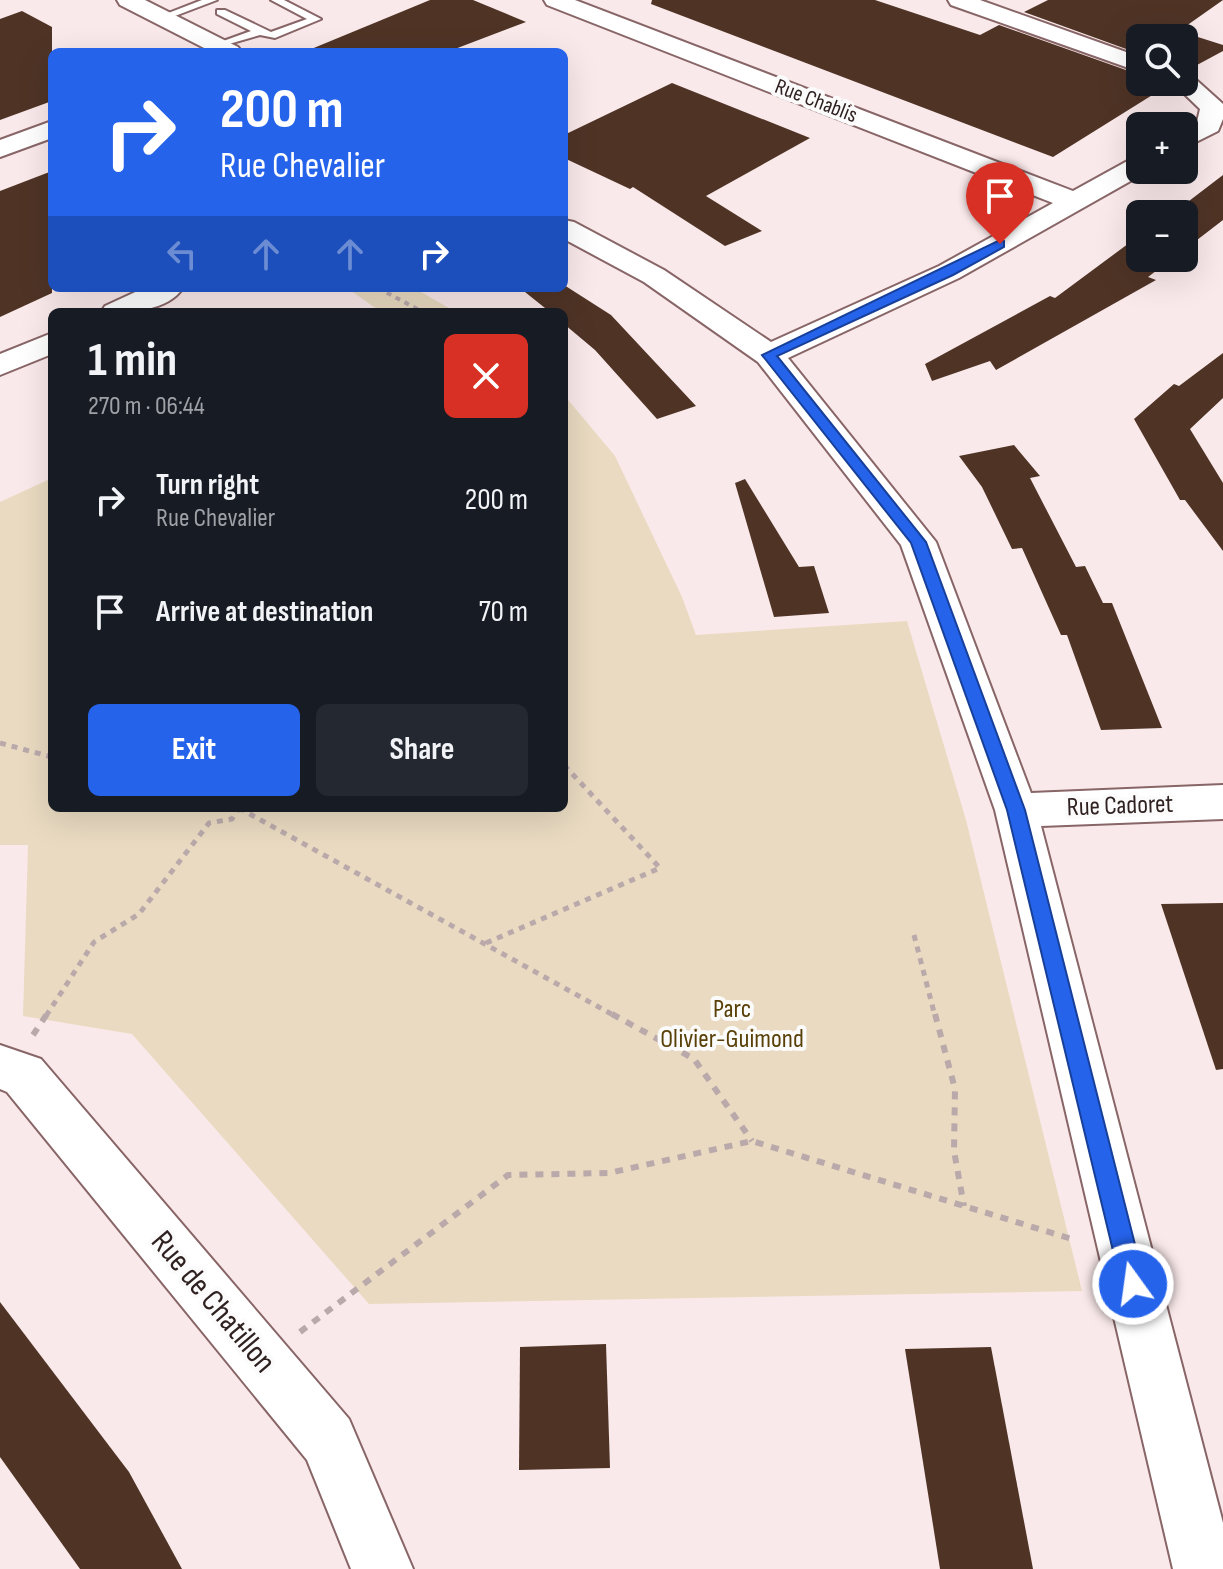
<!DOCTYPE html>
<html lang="en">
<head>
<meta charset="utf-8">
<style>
  body { margin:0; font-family:"Sofia Sans Condensed",sans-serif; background:#242831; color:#f1f3f6; height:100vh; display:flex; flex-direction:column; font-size:30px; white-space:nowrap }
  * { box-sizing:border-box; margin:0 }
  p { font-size:26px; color:#9ea1a6 }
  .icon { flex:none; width:44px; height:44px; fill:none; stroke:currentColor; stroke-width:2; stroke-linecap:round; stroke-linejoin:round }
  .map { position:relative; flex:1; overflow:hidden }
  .panel { position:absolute; left:48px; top:308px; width:520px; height:504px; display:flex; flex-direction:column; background:#171b24; border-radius:12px; box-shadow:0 8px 32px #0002 }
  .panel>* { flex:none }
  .banner { position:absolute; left:48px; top:48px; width:520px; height:244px; border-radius:12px; box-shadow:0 8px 32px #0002; background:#2563eb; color:#fff; overflow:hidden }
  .fabs { position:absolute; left:1126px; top:24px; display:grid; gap:16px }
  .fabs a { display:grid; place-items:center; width:72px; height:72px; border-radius:12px; background:#171b24; box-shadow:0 8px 32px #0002; font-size:40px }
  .pin { position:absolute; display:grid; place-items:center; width:68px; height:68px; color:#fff; margin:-82px -34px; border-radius:50% 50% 50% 0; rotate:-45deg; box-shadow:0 0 8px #0007 }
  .pin .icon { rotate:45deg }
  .me { position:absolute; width:88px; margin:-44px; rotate:346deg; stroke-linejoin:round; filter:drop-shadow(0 0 6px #0008) }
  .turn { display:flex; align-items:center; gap:28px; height:168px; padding:0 40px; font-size:36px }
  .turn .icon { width:104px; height:104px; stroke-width:2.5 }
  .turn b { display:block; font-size:56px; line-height:68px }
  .lanes { display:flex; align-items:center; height:76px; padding:0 40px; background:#0003; justify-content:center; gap:40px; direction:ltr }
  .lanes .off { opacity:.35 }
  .round { display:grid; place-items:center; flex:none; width:84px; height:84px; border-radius:12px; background:#242831 }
  .overview { display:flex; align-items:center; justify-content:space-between; height:136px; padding:0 40px }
  h1 { font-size:48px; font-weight:700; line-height:60px }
  .button { display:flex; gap:16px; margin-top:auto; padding:16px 40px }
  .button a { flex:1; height:92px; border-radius:12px; background:#2563eb; color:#fff; font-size:32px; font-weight:700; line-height:92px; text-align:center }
  .button a+a { background:#242831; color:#f1f3f6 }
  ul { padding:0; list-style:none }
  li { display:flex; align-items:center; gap:24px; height:112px; padding:0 40px }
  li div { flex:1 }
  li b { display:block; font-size:30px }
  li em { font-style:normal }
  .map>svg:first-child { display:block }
  .green { fill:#e9dac1 }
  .building { fill:#4f3426 }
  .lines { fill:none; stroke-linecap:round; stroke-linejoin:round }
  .lane-casing { stroke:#886566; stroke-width:4 }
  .street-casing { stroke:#886566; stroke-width:4 }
  .path-far2 { stroke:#b9a9aa; stroke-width:4; stroke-dasharray:5 5; stroke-linecap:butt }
  .path-far1 { stroke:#b9a9aa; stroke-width:5; stroke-dasharray:6 6; stroke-linecap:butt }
  .path { stroke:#b9a9aa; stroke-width:6; stroke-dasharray:8 8; stroke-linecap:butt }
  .lane { fill:#fff; fill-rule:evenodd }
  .street { fill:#fff; fill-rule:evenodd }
  .route { fill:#2563eb; stroke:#184099; stroke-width:2 }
  .labels { text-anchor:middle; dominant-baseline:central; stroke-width:8; stroke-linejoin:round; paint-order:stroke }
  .far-street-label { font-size:22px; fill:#302121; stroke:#fbfbfb }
  .street-label { font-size:26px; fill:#302121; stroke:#fbfbfb }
  .park-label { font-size:26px; fill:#594008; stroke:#fbfbfb }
  .near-street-label { font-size:32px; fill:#302121; stroke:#fbfbfb }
</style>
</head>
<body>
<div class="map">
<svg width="1223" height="1569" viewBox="0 0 1223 1569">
  <rect width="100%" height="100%" fill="#fae9ea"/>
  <g class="green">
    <polygon points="347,288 414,288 456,312 381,312"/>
    <polygon points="564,395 615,456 682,597 696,635 907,621 966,820 1082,1291 369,1304 132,1034 23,1016 28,845 0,845 0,502 52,478 52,808 564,808"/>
  </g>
  <g class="building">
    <polygon points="430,0 473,0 526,22 447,52 304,52"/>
    <polygon points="652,0 875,0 980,35 999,25 1140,75 1140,82 1170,84 1053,157 651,4"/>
    <polygon points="1048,0 1223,0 1179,31 1223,45 1223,51 1184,72 1184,38 1140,38 1140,54 1024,12"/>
    <polygon points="22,11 52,27 52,101 0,120 0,19"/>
    <polygon points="672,83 810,138 706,196 762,231 725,246 633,187 630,189 564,158 564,135"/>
    <polygon points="52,171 52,293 0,317 0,191"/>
    <polygon points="1223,175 1223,220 1184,250 1184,214 1172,214"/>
    <polygon points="1140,235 1140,258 1173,258 1148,277 1156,280 996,370 990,361 932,381 925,364 1050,296 1055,298"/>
    <polygon points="564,285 611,315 696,406 657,419 595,350 564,324 564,312 550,312 520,288 564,288"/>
    <polygon points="1223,353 1223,398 1190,429 1223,483 1223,551 1185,500 1180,500 1134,419 1174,384 1179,386"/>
    <polygon points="1014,445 1040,476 1030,478 1076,567 1085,566 1103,603 1112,603 1162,728 1101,730 1067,635 1061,635 1022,548 1012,549 982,487 959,456"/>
    <polygon points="745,479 799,567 814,566 829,613 774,617 735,483"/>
    <polygon points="1223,903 1223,1069 1216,1070 1161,904"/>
    <polygon points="0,1302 129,1472 182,1569 80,1569 0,1457"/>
    <polygon points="606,1344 610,1468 519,1470 520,1347"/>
    <polygon points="991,1347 1033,1569 940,1569 905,1349"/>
  </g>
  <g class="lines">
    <g class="lane-casing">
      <g id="lane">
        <polygon points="202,0 217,0 167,19 158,17"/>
        <polygon points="271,0 284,0 321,19 275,38 260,35 215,48 215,44 251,31 217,14 217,10 225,10 271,32 307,19"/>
      </g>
    </g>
    <g class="street-casing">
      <g id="street">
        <polygon points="117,0 145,0 238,47 242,52 212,52 120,5"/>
        <polygon points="544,0 575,0 1073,191 1131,159 1140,157 1140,170 1150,170 959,278 788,358 936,542 1031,793 1223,785 1223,819 1041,826 1223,1523 1223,1569 1173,1569 995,810 901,545 758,362 644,282 564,239 564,220 574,222 664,270 771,342 939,266 1053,203 547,5"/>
        <polygon points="948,0 980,0 1140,57 1140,72 951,5"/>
        <polygon points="1184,75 1193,77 1223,104 1223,119 1218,131 1184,148 1184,130 1197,122 1200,109 1172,82 1184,82"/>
        <polygon points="52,121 52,138 0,157 0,140"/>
        <path d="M144,288h39c-17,25 -56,24 -82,24l4,-6z"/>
        <polygon points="52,333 52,354 0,375 0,354"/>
        <polygon points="0,1045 41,1059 349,1419 413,1569 351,1569 307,1460 7,1092 0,1089"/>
      </g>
    </g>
    <polyline class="path-far2" points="378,288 423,312"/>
    <g class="path-far1">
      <polyline points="0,743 52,757"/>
      <polyline points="239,808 615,1016"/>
      <polyline points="914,935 935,1016"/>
      <polyline points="486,943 660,868 564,765"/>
      <polyline points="46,1016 94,942 139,914 209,823 232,819 239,808"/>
    </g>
    <g class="path">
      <polyline points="612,1014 694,1059 752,1141"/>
      <polyline points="935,1014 955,1089 954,1151 964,1206"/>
      <polyline points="33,1035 47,1014"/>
      <polyline points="300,1332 508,1175 609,1173 752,1141 1075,1240"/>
    </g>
    <use href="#lane" class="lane"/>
    <use href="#street" class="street"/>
  </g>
  <polygon class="route" points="1000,240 1004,241 1004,247 953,275 777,356 926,542 1025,810 1145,1284 1141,1292 1133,1295 1125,1292 1121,1284 1007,810 911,543 762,355"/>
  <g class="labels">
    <g class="far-street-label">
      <text transform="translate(816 101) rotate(21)">Rue Chablis</text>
    </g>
    <g class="street-label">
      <text transform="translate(1120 806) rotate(-2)">Rue Cadoret</text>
    </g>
    <g class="park-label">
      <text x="732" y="1009">Parc<tspan x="732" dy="30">Olivier-Guimond</tspan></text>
    </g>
    <g class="near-street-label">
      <text transform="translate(213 1302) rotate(50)">Rue de Chatillon</text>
    </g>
  </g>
</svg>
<div class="fabs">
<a><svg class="icon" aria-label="search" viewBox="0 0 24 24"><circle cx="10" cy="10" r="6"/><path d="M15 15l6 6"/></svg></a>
<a>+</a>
<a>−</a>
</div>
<div class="pin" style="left:1000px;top:244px;background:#d93025"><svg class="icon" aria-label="arrive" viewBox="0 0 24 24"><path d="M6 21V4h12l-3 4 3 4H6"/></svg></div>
<svg class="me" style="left:1133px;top:1284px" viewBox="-20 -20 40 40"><circle r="17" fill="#2563eb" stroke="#fff" stroke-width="3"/><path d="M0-11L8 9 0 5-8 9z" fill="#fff"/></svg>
<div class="banner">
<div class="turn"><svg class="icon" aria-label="right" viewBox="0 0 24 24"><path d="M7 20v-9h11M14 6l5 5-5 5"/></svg><div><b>200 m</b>Rue Chevalier</div></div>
<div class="lanes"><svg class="icon off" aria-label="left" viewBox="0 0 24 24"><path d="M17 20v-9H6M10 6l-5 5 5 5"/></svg><svg class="icon off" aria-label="ahead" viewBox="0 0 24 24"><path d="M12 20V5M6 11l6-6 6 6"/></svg><svg class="icon off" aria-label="ahead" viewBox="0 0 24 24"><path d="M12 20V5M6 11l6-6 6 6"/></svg><svg class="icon" aria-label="right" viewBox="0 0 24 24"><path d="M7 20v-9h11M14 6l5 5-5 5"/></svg></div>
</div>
<section class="panel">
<div class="overview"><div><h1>1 min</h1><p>270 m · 06:44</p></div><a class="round" style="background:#d93025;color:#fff"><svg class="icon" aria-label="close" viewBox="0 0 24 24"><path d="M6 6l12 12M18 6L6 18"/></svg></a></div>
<ul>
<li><svg class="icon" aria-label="right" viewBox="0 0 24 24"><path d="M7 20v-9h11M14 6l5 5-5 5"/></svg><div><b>Turn right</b><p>Rue Chevalier</p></div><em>200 m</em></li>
<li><svg class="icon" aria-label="arrive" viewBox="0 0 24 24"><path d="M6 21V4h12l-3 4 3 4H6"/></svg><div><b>Arrive at destination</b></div><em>70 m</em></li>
</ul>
<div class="button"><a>Exit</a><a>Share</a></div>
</section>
</div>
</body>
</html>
